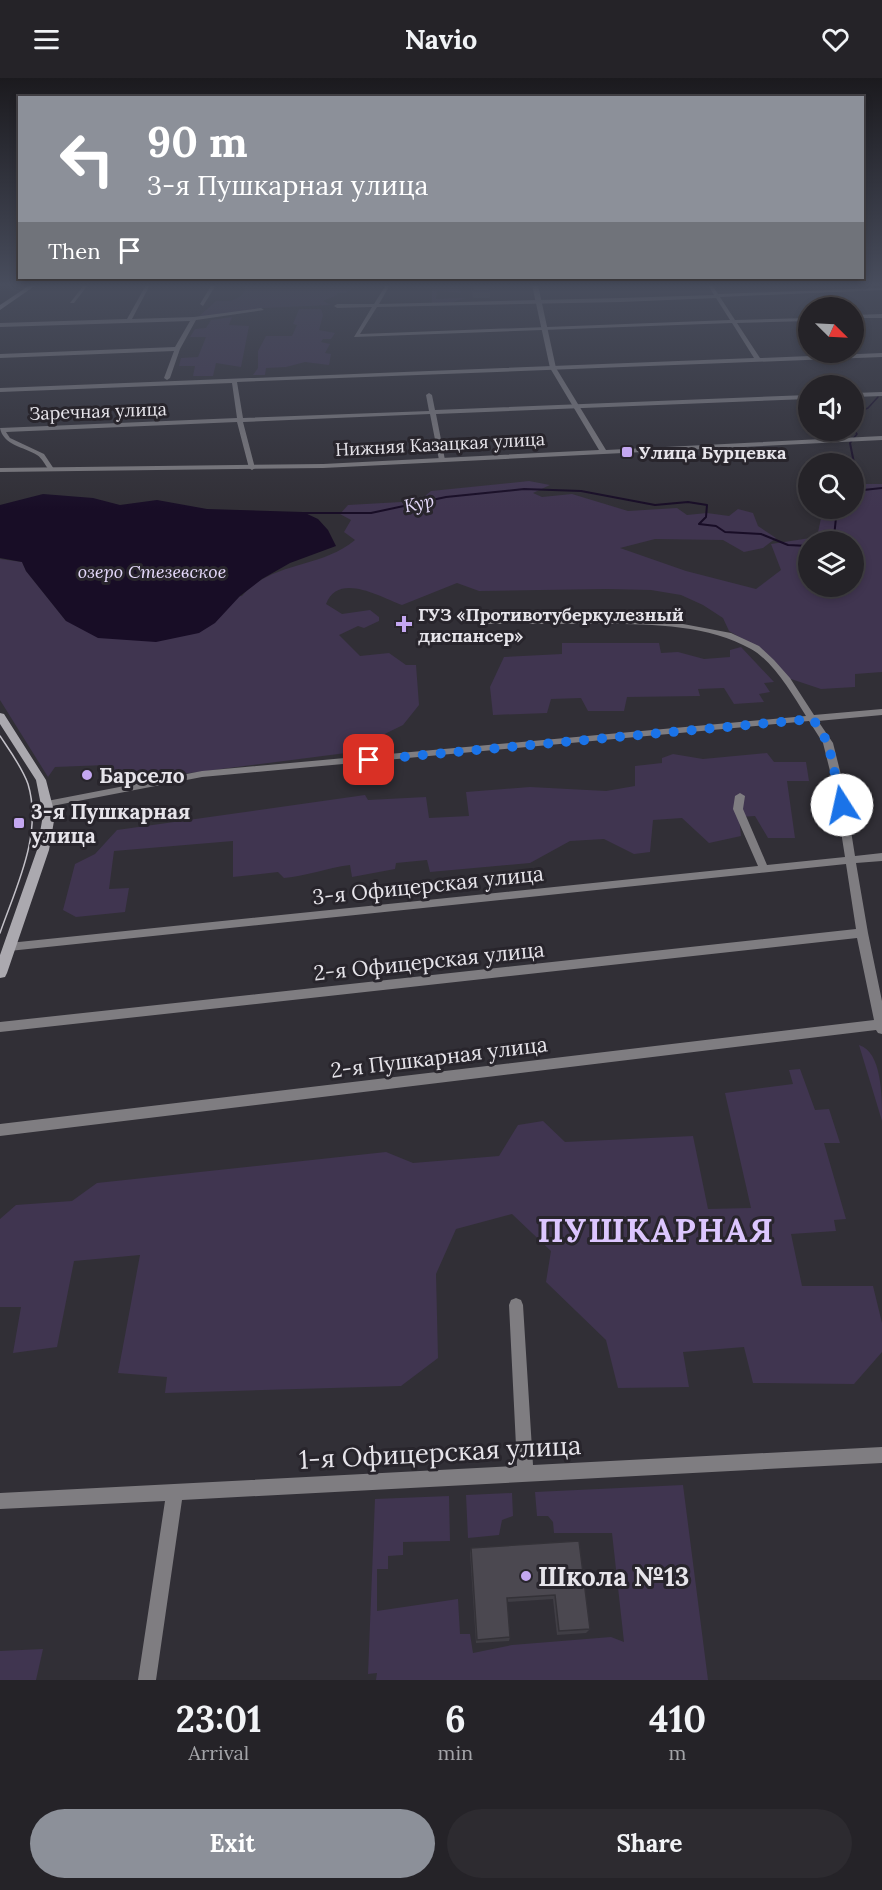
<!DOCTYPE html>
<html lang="en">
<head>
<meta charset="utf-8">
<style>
  body { margin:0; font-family:Lora,serif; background:#2d2b30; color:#f1f3f6; height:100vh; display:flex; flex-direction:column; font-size:22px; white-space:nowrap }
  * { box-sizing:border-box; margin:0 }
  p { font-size:20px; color:#a3a4a8 }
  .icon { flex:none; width:33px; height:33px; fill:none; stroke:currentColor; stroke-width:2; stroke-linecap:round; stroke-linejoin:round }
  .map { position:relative; height:1602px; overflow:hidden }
  .panel { display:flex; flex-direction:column; background:#252328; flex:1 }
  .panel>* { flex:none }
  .top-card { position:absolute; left:18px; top:18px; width:846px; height:183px; border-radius:0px; box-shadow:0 3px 9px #0003,0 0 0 2px #424045; background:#8c9099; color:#fff; overflow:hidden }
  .needle { width:39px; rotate:114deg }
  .controls { position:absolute; left:798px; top:219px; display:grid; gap:12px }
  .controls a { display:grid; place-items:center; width:66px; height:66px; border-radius:50%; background:#252328; box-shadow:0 3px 9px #0003,0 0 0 2px #424045; font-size:30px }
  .pin { position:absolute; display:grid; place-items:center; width:51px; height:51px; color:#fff; margin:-26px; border-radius:12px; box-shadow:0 3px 9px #0006 }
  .me { position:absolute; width:66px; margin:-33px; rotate:350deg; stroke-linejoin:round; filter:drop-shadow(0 0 4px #0008) }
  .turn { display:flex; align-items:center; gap:21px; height:126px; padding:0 30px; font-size:27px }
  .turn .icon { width:78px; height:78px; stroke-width:2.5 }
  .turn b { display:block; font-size:42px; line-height:51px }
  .then { display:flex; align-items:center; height:57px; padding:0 30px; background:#0003; gap:12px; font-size:22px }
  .eta { display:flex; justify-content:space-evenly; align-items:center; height:102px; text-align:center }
  .eta b { font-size:36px; font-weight:700; line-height:42px }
  .action { display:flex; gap:12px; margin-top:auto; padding:12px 30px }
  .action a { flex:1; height:69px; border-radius:36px; background:#8c9099; color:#fff; font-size:24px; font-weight:700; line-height:69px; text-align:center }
  .action a+a { background:#2d2b30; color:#f1f3f6 }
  header { display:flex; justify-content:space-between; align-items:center; height:78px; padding:0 30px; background:#252328; font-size:27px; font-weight:700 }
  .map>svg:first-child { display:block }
  .green { fill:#403550; fill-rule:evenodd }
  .water { fill:#180d26 }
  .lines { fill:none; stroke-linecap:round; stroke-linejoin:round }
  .stream-far1 { stroke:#180d26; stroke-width:1.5 }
  .stream { stroke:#180d26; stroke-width:2 }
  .minor { fill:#7f7d81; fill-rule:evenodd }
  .tertiary { fill:#7f7d81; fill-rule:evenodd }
  .secondary { fill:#aba9af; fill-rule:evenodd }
  .tram { stroke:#c3c1c8; stroke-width:1.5 }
  .wall { fill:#403e45 }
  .building { fill:#4b4850; stroke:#343238; stroke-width:1.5 }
  .route { stroke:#1a73e8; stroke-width:10; stroke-dasharray:0 18 }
  .poi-dot { fill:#c4a7f1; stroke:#28252c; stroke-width:2 }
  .labels { text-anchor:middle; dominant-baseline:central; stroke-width:6; stroke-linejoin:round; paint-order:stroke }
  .far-street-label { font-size:18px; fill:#e6e4ea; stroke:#28252c }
  .far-poi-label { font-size:18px; font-weight:bold; fill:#e6e4ea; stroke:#28252c; text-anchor:start }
  .far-water-label { font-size:18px; font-style:italic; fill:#e5d9fb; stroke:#28252c }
  .poi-label { font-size:21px; font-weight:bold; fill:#e6e4ea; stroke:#28252c; text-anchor:start }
  .street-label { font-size:21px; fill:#e6e4ea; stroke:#28252c }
  .near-street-label { font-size:26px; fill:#e6e4ea; stroke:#28252c }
  .near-poi-label { font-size:26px; font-weight:bold; fill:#e6e4ea; stroke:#28252c; text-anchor:start }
  .near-district-label { font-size:33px; font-weight:bold; letter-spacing:1.5px; fill:#dcc6fe; stroke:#28252c }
</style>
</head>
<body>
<header><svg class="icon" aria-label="menu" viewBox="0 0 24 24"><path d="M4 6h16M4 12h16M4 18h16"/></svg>Navio<svg class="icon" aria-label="heart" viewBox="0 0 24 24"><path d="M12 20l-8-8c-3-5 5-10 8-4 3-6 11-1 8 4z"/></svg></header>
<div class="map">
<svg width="882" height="1602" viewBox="0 0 882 1602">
  <rect width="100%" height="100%" fill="#312f36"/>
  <g class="green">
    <path d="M241,207h115l-10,8h-9v2l-14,6 8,4 -67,3 -67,10 19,-17c14,0 23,1 30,-13z"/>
    <polygon points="417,207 457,208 462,215 437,213 436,221 465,220 450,225 432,225 432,211 414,211"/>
    <polygon points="299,231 321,231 323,237 319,252 335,255 331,261 323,261 321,264 330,266 325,275 331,276 329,287 305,284 286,289 266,290 265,297 253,297 258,290 258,273 266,258 292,258 297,247 293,246"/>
    <polygon points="232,239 229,247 249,248 241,289 216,285 213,298 193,298 195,288 179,288 181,280 198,279 206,259 190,259 195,251 206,250 211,242"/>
    <path d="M529,403l21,4 -17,8 9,4 30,-3 56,17 49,-3 10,7 20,-2 22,3 9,-7 15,4 5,13 18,12 -13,10 -19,4 -21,-12 -68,-1 -35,9 66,23 70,18 25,-19 -10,-26 46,-7 6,-28 31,-1v-24h28v188l-27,2v13l-34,2 -36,-12 -21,-25 -35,-21 -6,-13 -20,-13 -22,-10 -30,-5 -44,-1 -128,2 -22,-8 -55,22c-23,-9 -64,-33 -76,-1l16,10 28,-4 9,7v4l-15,7 -6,-2 -19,9 21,21 29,-3 17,12h10l3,40 -16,20 -57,28 -233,30 -7,-18 -51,2 -7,10 -48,-77v-141l22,3 4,9 40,50 176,-25c30,-35 78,-27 113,-56l-11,-8 7,-12 -11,-6 8,-9 71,-4 12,-10zM808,464h46v44h-46z"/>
    <polygon points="562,565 659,565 661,575 678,574 704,581 730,579 730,572 741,569 774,604 764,605 770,614 759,616 764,624 734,626 724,610 698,611 700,618 627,619 624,633 588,633 581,620 551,621 547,635 493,637 490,609 504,579 562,576"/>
    <path d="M767,675l7,9h32l3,19h-22l8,57h-27l-13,-22 -16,1 2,19 -32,7 -27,-25 -29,2 -3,32 -16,2 -30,-15 -34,2 -40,22 -100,9 -3,-12 -31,3 -1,6 -43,8 -2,-12c-24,3 -43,11 -66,13l-6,-6 -45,5v-36l-119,10 -5,38 20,-1 -4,24 -49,5 -13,-7 12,-46 20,-10 22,-24 248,-35 3,5 58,-3 3,21 40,-2 -3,-24 64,-5 76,4 29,-5v-20l27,-3v-5l11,-4 30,5z"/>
    <path d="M859,967c23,7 23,51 23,76z"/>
    <polygon points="800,991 815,1032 829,1031 840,1065 824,1065 846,1141 834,1142 836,1153 791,1156 802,1208 873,1208 882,1245 882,1274 854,1306 753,1305 744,1269 683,1274 689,1309 618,1310 606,1262 546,1204 551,1173 512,1136 456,1151 436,1196 438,1280 401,1308 165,1315 167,1299 118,1295 140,1177 74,1183 57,1269 13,1275 21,1229 0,1229 0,1141 16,1127 72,1123 97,1105 386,1074 413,1085 499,1078 518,1047 543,1043 565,1064 693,1058 708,1131 751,1130 725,1015 793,1006 789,992"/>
    <polygon points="683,1407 708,1602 376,1602 377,1595 368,1596 375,1421 449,1418 450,1463 403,1464 403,1477 388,1478 388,1491 377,1491 377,1533 458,1521 460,1556 470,1556 473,1575 512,1567 611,1559 624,1564 612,1455 554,1455 553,1444 548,1438 537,1438 535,1414"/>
    <polygon points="512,1415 513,1438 502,1442 499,1457 468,1460 466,1417"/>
    <polygon points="43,1571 36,1602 0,1602 0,1573"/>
  </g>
  <polygon class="water" points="43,416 93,420 120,427 157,422 207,431 303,434 318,441 328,452 336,468 290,485 262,501 240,518 215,545 199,555 156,564 98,560 66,543 26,493 22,484 0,480 0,427"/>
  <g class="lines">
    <g class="stream-far1">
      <polyline points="854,336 868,330 878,319"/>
      <polyline points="852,362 857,356 854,352"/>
    </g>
    <g class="stream">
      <polyline points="854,360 850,365 855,390 855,413"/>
      <polyline points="854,413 882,410"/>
      <polyline points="288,435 371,435 446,419 524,411 581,413 655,427 688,424 707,427 706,439 699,446 716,448 725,454 761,456 788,467 808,468"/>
      <polyline points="826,464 834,459 837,430"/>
    </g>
    <g class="minor">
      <polygon points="84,207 88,207 74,225 70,225"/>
      <polygon points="146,207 150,207 132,241 194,239 261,230 264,232 196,242 180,271 170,300 167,302 164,300 174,273 0,280 0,276 175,269 190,243 0,249 0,245 127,241"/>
      <polygon points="189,207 216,207 203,228 200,226 211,208 191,208"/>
      <path d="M386,207h4l-11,19 242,-6 93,-3 -6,-10h4l6,9 164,-6v2l-162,7 15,23 73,-2v3l-71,2 23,35 122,-5v4l-645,25 6,36 186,-7 -3,-16 3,-2 3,2 3,15 373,-15v4l-372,15 9,46 -3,2 -3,-2 -9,-46 -187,8 12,46 -3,2 -3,-2 -12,-46 -231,10 4,6 34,16 10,15 -3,2 -2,-1c-4,-5 -7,-12 -12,-15 -13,-8 -34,-10 -37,-27l237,-10 -5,-35 -232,9v-4l754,-30 -22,-35 -378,14 18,-30 -35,1 -3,-2 3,-2h37zM716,220l14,22 -370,14 17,-27 244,-5z"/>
      <polygon points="882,236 882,240 854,240 854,237"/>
      <polygon points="882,314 882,318 854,319 854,315"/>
      <path d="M480,542h153l50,4 48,9 28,13 15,14 16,18 24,37 68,-6v6l-64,6 15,22 11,44 11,69 27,-3v8l-26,2 12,70 14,68v33l-4,-1 -2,-3 -876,106v-12l874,-104 -17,-82 -857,94v-10l856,-93 -10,-65 -837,87 -4,-1 -2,-3 2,-3 4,-1 749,-77 -25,-57 2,-13 5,-3 5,3 -2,13 24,56 78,-8 -11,-70 -11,-44 -14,-22 -607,56 -155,30 -5,-3 5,-3 155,-30 604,-55c-14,-22 -32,-54 -55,-67 -47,-27 -114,-25 -167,-25 -33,0 -67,0 -101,0l-4,-2z"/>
      <polygon points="516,1220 521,1222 523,1227 533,1387 882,1369 882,1385 182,1422 156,1602 138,1602 165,1423 0,1431 0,1415 517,1388 509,1227 511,1222"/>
    </g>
    <polygon class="tertiary" points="532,207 538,207 556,290 606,372 882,358 882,362 323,390 0,394 0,390 323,386 599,372 550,290"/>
    <g class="secondary">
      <polygon points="30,207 36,207 0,232 0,227"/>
      <polygon points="0,635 4,636 46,702 55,737 49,772 7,895 5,899 0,900 0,877 37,772 43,737 36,702 0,646"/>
    </g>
    <path class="tram" d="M0,658c10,15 22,31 28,48 15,50 -12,103 -28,149"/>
  </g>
  <g class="wall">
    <polygon points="470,207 489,207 490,213 490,220 473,220"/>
    <polygon points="579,1463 590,1551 586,1555 557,1557 553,1521 507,1524 510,1559 509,1563 476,1565 470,1475 471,1470"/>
  </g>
  <g class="building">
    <polygon points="472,207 489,207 490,213 473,213"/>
    <polygon points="579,1463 590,1551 559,1553 555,1517 507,1520 510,1559 477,1562 471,1470"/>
  </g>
  <linearGradient id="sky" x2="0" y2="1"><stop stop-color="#1b1a1e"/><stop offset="0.48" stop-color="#484d5d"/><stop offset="1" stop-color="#484d5d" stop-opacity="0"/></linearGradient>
  <rect width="882" height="431" fill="url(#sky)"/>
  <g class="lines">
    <polyline class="route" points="369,682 813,641 828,665 842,727"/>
  </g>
  <g class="poi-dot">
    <rect x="621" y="368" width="12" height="12" rx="3"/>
    <path d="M401 537h6v6h6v6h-6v6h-6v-6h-6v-6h6z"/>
    <circle cx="87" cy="697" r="6"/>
    <rect x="13" y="739" width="12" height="12" rx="3"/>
    <circle cx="526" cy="1498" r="6"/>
  </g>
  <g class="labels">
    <g class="far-street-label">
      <text transform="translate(98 333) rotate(-2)">Заречная улица</text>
      <text transform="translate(440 366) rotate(-3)">Нижняя Казацкая улица</text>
    </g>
    <g class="far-poi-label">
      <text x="639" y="374">Улица Бурцевка</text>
      <text x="418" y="536">ГУЗ «Противотуберкулезный<tspan x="418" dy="21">диспансер»</tspan></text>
    </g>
    <g class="far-water-label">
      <text transform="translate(419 425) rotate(-12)">Кур</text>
      <text x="152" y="493">озеро Стезевское</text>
    </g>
    <g class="poi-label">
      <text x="99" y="697">Барсело</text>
      <text x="31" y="733">3-я Пушкарная<tspan x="31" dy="24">улица</tspan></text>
    </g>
    <g class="street-label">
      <text transform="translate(428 807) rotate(-6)">3-я Офицерская улица</text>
      <text transform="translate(429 883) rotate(-6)">2-я Офицерская улица</text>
      <text transform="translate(439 979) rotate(-7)">2-я Пушкарная улица</text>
    </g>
    <g class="near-street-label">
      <text transform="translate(440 1374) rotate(-3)">1-я Офицерская улица</text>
    </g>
    <g class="near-poi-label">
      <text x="538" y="1498">Школа №13</text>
    </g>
    <g class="near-district-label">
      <text x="656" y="1152">ПУШКАРНАЯ</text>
    </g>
  </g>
</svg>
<div class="controls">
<a><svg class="needle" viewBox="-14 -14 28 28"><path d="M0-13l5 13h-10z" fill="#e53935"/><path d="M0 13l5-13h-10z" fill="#a3a4a8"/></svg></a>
<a><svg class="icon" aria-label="sound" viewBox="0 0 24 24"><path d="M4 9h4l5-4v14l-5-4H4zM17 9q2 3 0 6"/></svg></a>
<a><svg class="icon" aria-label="search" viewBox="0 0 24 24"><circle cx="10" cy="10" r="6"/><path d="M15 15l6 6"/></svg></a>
<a><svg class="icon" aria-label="layers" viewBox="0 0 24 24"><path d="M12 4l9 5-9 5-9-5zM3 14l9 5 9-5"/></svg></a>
</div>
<div class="pin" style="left:369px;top:682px;background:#d93025"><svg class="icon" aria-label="arrive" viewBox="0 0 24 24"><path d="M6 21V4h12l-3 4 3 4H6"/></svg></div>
<svg class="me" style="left:842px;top:727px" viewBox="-20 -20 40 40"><circle r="19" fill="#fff"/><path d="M0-13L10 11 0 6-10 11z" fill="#1a73e8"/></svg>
<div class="top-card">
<div class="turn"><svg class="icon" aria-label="left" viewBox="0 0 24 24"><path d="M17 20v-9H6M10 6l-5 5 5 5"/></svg><div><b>90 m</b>3-я Пушкарная улица</div></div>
<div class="then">Then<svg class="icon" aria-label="arrive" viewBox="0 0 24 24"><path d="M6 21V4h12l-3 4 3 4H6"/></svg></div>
</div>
</div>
<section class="panel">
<div class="eta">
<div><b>23:01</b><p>Arrival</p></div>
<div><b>6</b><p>min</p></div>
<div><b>410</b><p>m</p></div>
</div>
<div class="action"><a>Exit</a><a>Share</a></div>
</section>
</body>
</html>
